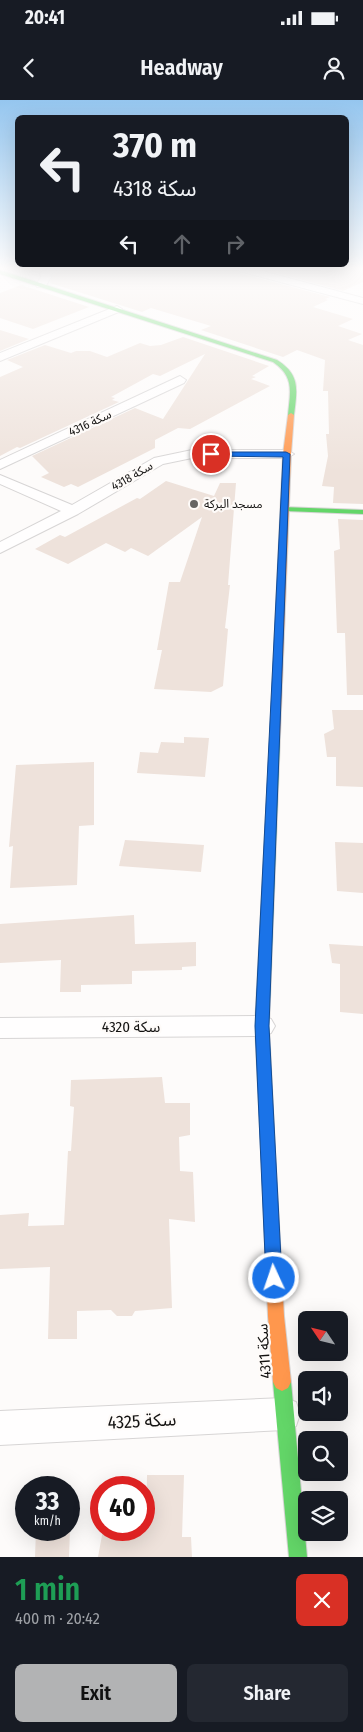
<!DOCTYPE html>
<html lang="en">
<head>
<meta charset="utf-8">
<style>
  body { margin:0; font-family:"Fira Sans Condensed","Noto Sans Arabic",sans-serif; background:#242831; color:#f1f3f6; height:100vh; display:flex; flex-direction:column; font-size:19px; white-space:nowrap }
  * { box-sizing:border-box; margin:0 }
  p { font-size:16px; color:#9ea1a6 }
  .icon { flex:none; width:28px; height:28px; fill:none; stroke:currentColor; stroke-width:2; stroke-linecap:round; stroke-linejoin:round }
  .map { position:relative; height:1457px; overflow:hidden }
  .details { display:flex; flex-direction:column; background:#171b24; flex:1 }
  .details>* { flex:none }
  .banner { position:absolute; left:15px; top:15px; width:334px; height:152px; border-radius:8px; box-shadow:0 5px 20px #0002; background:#171b24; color:#f1f3f6; overflow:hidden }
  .needle { width:32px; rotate:305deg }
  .tools { position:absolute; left:298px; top:1211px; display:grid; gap:10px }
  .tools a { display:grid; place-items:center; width:50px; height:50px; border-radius:8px; background:#171b24; box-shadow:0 5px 20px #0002; font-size:25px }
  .speed { position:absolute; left:15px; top:1376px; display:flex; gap:10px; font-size:25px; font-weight:700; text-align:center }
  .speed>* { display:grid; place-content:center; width:65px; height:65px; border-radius:50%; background:#171b24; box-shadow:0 5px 20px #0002; line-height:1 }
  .speed small { font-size:12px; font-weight:400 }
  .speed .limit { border:8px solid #d22; background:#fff; color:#111 }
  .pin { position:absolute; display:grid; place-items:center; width:42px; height:42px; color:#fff; margin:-21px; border:2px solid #fff; border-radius:50%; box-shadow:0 1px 5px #0007 }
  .me { position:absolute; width:55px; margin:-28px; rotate:357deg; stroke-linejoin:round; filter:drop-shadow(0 0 4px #0008) }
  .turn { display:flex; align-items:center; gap:18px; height:105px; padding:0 15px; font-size:22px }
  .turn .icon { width:65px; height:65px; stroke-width:2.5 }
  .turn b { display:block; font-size:35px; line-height:42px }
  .lanes { display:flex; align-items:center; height:48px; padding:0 15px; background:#0003; justify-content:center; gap:25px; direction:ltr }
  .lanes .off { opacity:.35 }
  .round { display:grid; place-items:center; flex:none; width:52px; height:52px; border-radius:8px; background:#242831 }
  .summary { display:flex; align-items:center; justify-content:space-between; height:85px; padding:0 15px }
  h1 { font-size:30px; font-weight:600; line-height:38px; color:#1e9e55 }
  .action { display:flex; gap:10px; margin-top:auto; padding:10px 15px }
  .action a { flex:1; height:58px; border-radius:8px; background:#b2b3b4; color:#111; font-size:20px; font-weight:600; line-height:58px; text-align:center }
  .action a+a { background:#242831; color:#f1f3f6 }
  .status { display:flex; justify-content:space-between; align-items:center; height:35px; padding:0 25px; background:#171b24; direction:ltr }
  .status svg { height:14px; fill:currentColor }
  header { display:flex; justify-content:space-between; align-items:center; height:65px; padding:0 15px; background:#171b24; font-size:22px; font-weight:600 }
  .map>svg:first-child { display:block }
  .building { fill:#eee2db }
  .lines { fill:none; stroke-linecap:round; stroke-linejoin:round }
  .street-casing { stroke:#d7d5d5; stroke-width:2 }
  .fast-casing { stroke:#d7d5d5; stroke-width:2 }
  .slow-casing { stroke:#d7d5d5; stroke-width:2 }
  .street { fill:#fffefe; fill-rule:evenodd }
  .fast { fill:#63d668; fill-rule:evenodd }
  .slow { fill:#ff974d; fill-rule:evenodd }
  .route { fill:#1a73e8; stroke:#114b97 }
  .poi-dot { fill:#656463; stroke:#fefbf9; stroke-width:2 }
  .labels { text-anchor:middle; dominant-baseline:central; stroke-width:4.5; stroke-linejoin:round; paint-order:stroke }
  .far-street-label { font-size:12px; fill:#131211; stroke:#fefbf9 }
  .far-poi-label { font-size:12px; fill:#131211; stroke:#fefbf9; text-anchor:start }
  .street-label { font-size:15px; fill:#131211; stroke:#fefbf9 }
  .near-street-label { font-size:18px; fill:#131211; stroke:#fefbf9 }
</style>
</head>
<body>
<div class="status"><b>20:41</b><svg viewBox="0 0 49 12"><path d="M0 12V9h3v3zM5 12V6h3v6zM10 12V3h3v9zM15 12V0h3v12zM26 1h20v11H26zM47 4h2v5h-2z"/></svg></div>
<header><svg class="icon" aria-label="back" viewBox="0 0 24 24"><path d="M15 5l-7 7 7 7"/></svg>Headway<svg class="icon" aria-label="person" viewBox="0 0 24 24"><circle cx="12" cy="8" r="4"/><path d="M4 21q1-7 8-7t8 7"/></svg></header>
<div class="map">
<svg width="363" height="1457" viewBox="0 0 363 1457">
  <rect width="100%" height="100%" fill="#fdfbfa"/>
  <g class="building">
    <polygon points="65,169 236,169 239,173 330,197 325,199 328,200 313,207 353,219 338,226 362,234 348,240 363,245 363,404 333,403 334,387 322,386 328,356 326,334 329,334 328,291 323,291 325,260 297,250 283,257 201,230 211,226 151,208 142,212 50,183 52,175"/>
    <polygon points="262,169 363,169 363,182 343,191"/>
    <polygon points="21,185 89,207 33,229 0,218 0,193"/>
    <polygon points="0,230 29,239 0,251"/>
    <polygon points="183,237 269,266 252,276 256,277 251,279 270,286 190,329 178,328 155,340 155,348 78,387 71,384 64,387 41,377 49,373 32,356 135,308 163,319 205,254 160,276 153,274 111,297 115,298 112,300 119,302 20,348 17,347 0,356 0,277 23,267 7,260 45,245 71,253 76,251 90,251 107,257 140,243 150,246 161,245"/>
    <polygon points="166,381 214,396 220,383 236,383 228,485 230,485 225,528 228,529 223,586 211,592 154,589 162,550 157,550 169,482 180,482 202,417 148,456 131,448 125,452 106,443 68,464 35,449 60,435 65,437 137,398 140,399"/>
    <polygon points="338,419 363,420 363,595 347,595 345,533 337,533 334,451 340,449"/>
    <polygon points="332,610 363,610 363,687 336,686 336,657 327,657 324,634 334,629"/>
    <polygon points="184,637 209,638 205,677 137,673 140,652 158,653 161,642 184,643"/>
    <polygon points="94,662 94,725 79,726 77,785 10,788 13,746 9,747 16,665"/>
    <polygon points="125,740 204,745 201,772 119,766"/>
    <polygon points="335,742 363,743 363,793 337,791"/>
    <polygon points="134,815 135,844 196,842 196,866 182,867 182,870 132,871 132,884 81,885 81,892 60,892 61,860 0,863 0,824"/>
    <polygon points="329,844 363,846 363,914 340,912 340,864 332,863"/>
    <polygon points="162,977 165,1003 190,1003 190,1035 179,1037 180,1071 193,1072 195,1122 169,1119 172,1208 135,1211 132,1216 117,1216 111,1210 77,1211 77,1239 48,1239 50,1167 0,1169 0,1115 29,1113 28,1126 64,1125 68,1051 71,1051 74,1007 70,1006 71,980"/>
    <polygon points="147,1375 184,1375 182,1437 191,1437 192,1457 98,1457 103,1430 144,1430 146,1427"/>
    <polygon points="36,1430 70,1430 69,1457 35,1457"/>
  </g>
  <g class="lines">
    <g class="street-casing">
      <g id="street">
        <polygon points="45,169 57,169 50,175 51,177 45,187 37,187 36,185 41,177 40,174"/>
        <polygon points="238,169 255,169 363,198 363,204 239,171"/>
        <polygon points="117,206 122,209 121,211 0,261 0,253"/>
        <polygon points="180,276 186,280 184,283 0,369 0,360"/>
        <polygon points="192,350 287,350 294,354 287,358 192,358 163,364 78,414 0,453 0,442 61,411 0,384 0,375 72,405 154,358"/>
        <polygon points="262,916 271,919 275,926 271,933 262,936 0,938 0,918"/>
        <polygon points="284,1298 296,1302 300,1314 296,1326 284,1330 0,1345 0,1311"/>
      </g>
    </g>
    <g class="fast-casing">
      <g id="fast">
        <path d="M0,170l277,90c24,15 20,30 17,55l-3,2 -3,-2c2,-23 7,-38 -15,-53l-273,-88z"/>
        <polygon points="282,407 363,410 363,414 285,411 282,411"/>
        <polygon points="275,633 280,636 269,926 275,1050 273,1055 268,1057 263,1055 261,1050 255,926 270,636"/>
        <polygon points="282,1273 288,1276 291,1282 307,1457 289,1457 273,1282 276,1276"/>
      </g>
    </g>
    <g class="slow-casing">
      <g id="slow">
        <polygon points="291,313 294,315 291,354 280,636 275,639 270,636 283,354 288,315"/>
        <polygon points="268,1043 273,1045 275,1050 284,1216 291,1282 288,1288 282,1291 276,1288 273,1282 268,1216 261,1050 263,1045"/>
      </g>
    </g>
    <use href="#street" class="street"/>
    <use href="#fast" class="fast"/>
    <use href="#slow" class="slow"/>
  </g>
  <linearGradient id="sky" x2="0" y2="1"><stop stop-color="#95c6ef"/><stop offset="0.45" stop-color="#fefdfd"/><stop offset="1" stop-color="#fefdfd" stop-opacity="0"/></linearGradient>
  <rect width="363" height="373" fill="url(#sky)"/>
  <polygon class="route" points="208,352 286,352 290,354 269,926 282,1178 280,1183 274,1185 269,1183 266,1178 255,926 283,357 211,356 208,356"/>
  <circle class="poi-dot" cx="194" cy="404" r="5"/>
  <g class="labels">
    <g class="far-street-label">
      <text transform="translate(90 323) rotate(-25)">سكة 4316</text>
      <text transform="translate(132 376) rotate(-30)">سكة 4318</text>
    </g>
    <g class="far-poi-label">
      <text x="204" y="404">مسجد البركة</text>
    </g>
    <g class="street-label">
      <text x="131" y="927">سكة 4320</text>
      <text transform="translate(264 1251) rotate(-94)">سكة 4311</text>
    </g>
    <g class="near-street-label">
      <text transform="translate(142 1321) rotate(-3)">سكة 4325</text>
    </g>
  </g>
</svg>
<div class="tools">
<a><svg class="needle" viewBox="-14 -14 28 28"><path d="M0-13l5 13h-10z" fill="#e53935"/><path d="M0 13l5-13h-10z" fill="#9ea1a6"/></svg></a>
<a><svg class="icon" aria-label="sound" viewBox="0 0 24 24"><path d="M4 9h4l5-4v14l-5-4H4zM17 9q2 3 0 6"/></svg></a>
<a><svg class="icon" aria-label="search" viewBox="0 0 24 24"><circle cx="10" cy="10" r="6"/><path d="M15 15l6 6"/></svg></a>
<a><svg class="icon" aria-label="layers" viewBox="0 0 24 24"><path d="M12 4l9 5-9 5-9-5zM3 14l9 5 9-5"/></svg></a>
</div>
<div class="speed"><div>33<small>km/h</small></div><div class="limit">40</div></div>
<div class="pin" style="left:211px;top:354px;background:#d93025"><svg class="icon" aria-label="arrive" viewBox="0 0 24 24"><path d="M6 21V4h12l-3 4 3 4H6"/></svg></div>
<svg class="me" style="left:274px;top:1178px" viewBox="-20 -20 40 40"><circle r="17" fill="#1a73e8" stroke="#fff" stroke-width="3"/><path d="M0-11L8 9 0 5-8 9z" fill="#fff"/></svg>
<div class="banner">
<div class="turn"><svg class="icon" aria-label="left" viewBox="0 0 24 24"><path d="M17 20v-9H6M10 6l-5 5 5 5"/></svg><div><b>370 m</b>سكة 4318</div></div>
<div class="lanes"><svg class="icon" aria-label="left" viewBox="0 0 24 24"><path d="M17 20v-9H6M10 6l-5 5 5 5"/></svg><svg class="icon off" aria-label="ahead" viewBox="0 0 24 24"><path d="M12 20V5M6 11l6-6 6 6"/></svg><svg class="icon off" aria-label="right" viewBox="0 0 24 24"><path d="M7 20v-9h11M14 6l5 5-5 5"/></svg></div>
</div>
</div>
<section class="details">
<div class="summary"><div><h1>1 min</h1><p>400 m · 20:42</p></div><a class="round" style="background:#d93025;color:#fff"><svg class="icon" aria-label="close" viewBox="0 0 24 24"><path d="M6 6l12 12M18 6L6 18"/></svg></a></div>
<div class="action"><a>Exit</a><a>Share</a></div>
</section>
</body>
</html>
